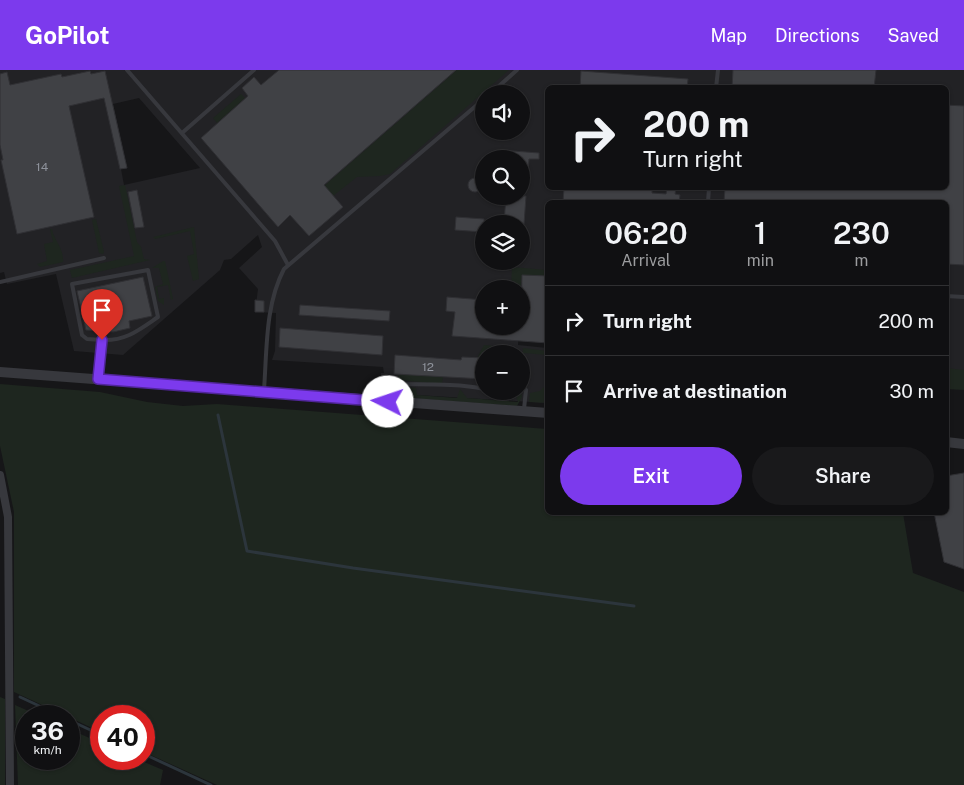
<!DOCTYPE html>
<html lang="en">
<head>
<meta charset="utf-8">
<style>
  body { margin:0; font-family:"Public Sans",sans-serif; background:#19191b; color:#f1f3f6; height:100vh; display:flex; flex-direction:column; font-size:19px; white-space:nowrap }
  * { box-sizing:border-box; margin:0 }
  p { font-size:16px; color:#9c9d9f }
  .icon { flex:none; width:28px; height:28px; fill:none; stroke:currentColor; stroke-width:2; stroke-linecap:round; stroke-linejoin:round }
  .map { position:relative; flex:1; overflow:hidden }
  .panel { position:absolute; left:545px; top:130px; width:404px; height:315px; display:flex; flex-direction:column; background:#101012; border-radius:8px; box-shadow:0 1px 4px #0004,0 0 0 1px #303032 }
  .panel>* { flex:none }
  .top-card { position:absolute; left:545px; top:15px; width:404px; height:105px; border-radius:8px; box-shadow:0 1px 4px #0004,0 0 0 1px #303032; background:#101012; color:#f1f3f6; overflow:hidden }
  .tools { position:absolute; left:475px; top:15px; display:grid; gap:10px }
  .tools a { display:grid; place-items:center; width:55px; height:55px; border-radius:50%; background:#101012; box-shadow:0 1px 4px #0004,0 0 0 1px #303032; font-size:25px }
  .speed { position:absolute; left:15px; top:635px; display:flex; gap:10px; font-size:25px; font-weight:700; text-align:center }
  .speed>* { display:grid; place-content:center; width:65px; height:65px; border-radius:50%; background:#101012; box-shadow:0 1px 4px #0004,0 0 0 1px #303032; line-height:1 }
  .speed small { font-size:12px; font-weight:400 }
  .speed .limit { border:8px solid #d22; background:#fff; color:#111 }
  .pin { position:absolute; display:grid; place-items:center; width:42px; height:42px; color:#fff; margin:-51px -21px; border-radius:50% 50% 50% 0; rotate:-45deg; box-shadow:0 0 5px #0007 }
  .pin .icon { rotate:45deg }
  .me { position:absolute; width:55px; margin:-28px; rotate:274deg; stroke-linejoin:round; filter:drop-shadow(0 0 4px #0008) }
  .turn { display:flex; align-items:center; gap:18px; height:105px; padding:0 15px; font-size:22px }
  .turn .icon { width:65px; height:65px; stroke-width:2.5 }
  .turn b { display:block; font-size:35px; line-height:42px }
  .eta { display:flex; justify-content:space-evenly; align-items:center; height:85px; text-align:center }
  .eta b { font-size:30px; font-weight:600; line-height:35px }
  .primary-button { display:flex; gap:10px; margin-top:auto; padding:10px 15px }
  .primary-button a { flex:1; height:58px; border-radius:30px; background:#7c3aed; color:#fff; font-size:20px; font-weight:600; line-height:58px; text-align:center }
  .primary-button a+a { background:#19191b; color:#f1f3f6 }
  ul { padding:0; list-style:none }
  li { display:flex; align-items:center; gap:15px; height:70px; padding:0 15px; border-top:1px solid #303032 }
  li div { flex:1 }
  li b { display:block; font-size:19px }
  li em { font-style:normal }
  header { display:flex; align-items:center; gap:30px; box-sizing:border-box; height:70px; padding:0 25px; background:#7c3aed; color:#fff }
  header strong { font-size:24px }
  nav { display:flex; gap:28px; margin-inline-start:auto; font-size:18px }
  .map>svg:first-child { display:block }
  .built { fill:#222225; fill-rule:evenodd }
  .green { fill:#1e261f }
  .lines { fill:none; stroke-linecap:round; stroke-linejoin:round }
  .stream { stroke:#2c353c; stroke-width:3 }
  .building { fill:#404145; stroke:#303034 }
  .service { stroke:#37383d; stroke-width:4 }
  .minor { stroke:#37383d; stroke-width:8 }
  .tertiary { stroke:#37383d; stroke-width:10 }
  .route-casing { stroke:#51269a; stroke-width:12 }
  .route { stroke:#7c3aed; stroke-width:9 }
  .labels { text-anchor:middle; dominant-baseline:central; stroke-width:5; stroke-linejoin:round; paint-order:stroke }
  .number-label { font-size:12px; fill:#8e929b }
</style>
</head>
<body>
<header>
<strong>GoPilot</strong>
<nav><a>Map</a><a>Directions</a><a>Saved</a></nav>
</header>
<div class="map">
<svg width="964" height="715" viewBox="0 0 964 715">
  <rect width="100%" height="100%" fill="#161618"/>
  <path class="built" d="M0,0h964v301l-18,-2v-167h-398l-1,73 -25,-2 -1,16h-37v37h35l-1,19 29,3v55l-163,-10v-4l-4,-1 1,-15h3l-1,-6 -111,-7 3,-9 1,-38 -21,-1 3,-23 -19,-21 23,-21 -4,-12 -27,24 -7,1 -4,10 -97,85 -49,-4 -18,-77 -49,10 -3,-12 -4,1zM548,18h398v100h-398zM484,24h37v37h-37zM139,28l61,70 -76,17 -3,-16 6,-1 -14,-64zM484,89h37v37h-37zM484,154h37v37h-37zM484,284h37v37h-37z"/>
  <g class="green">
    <polygon points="457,0 509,0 390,104 380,106 357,107 333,126 324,116"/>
    <polygon points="241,24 245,28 217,53 213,48"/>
    <polygon points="125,115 137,172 141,177 144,189 150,190 72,208 70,200 134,186 119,116"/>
    <polygon points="96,149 104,182 103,184 99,183 92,150"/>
    <polygon points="194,157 199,209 193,211 187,186 194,184 190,161 155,169 153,167"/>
    <path d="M50,159h2c2,12 12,19 11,33l-23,5 -3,-3 10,-3 -3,-17 9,-2z"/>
    <polygon points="163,191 165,191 173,229 171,230 168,215 157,217 159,229 164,228 164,235 158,231 155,217 163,214 159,198 152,198"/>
    <polygon points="512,197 547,200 547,206 522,205 521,219 511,219"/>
    <polygon points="484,275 516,278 519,284 484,284 484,288 477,288"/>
    <polygon points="523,278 547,281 547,333 529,332 530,323 540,321 544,317 547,285 524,283 523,305 528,306 529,309 525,311 521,308"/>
    <polygon points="946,298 964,300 964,320 946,319"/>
    <polygon points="399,304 443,307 442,314 398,310"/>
    <polygon points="0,314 100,322 147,332 183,336 217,334 547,359 548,442 903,443 913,503 964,522 964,715 217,715 144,682 144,646 101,646 101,662 14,622 14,442 0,376"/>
    <polygon points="396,316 416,318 417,325 457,328 460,319 467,328 518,332 515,324 518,321 521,321 522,327 517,336 397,327 392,321"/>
    <polygon points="0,627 5,629 5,715 0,715"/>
    <polygon points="15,635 40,646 26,646 26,689 69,689 69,659 101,673 101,689 137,689 163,700 160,715 18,715"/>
  </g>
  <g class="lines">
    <g class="stream">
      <polyline points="218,345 247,481 353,498 634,536"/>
      <polyline points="20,627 61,646"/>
      <polyline points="69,650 101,665"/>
      <polyline points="144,684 211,715"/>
    </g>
  </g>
  <g class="building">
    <polygon points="279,0 456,0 324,115 343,137 309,166 290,145 278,157 201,68 248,26 242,18 254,7 261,15"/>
    <polygon points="733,0 876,0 874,18 732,18"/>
    <polygon points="90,1 91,4 105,1 127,98 120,99 104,28 69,36 94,147 17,164 1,90 3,90 0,75 0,4 7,2 10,15 61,4 62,7"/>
    <polygon points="581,1 688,9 687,18 580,18"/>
    <polygon points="946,35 964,36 964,195 946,194 946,132 724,132 725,118 946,118"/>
    <polygon points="500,80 539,83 539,89 529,89 527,116 521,116 521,89 499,89"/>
    <circle cx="475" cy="115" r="7"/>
    <polygon points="564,118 652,118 652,123 666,124 667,118 676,118 675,124 680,125 679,132 563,132"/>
    <polygon points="137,120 144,157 135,158 128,122"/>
    <polygon points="506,126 526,126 524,154 504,154"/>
    <polygon points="456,147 484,149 484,162 455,160"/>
    <polygon points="522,205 548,206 548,273 452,266 455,242 446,241 447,227 484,230 484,256 521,256"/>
    <polygon points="143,207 152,246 129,251 130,258 113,262 86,260 77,221"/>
    <polygon points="255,230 264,231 264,242 255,242"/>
    <polygon points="300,235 390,241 389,251 299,245"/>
    <polygon points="280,258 383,266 382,285 279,277"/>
    <polygon points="395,285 461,290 462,287 484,288 484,309 394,304"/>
    <polygon points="964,403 964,499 944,492 934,442 946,442 946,406"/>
  </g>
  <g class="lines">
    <g class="service">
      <polyline points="127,0 275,171 288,195"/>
      <polyline points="716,18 718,0"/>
      <polyline points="490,24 517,0"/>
      <polyline points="182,63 254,0"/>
      <polyline points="708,132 709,118"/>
      <polyline points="0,212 104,188"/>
      <polyline points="946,226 964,227"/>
      <path d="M98,307l4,-37c24,1 37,-10 56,-23l-10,-47 -76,14 10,51 5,4 15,1"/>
      <polyline points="521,315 526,320 524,339"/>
      <path d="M264,320c3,-40 1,-85 20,-121l200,-170"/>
      <path d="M388,331l1,-17c31,1 66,-1 95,5"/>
    </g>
    <polyline class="minor" points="0,405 8,447 10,715"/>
    <g class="tertiary">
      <polyline points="0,302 548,343"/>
      <polyline points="946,372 964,374"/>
    </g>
  </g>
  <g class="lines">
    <g class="route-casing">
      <polyline id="route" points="102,270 98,309 388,332"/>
    </g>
    <use href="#route" class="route"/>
  </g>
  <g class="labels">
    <g class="number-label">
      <text x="42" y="97">14</text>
      <text x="428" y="297">12</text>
    </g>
  </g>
</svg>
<div class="tools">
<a><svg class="icon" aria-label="sound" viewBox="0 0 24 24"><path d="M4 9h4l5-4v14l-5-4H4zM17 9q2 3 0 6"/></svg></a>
<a><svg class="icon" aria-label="search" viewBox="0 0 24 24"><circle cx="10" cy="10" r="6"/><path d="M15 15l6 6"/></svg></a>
<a><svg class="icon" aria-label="layers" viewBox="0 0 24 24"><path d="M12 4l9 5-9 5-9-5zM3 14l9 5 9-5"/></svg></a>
<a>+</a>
<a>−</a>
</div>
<div class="speed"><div>36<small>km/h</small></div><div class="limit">40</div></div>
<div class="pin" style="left:102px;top:270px;background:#d93025"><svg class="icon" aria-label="arrive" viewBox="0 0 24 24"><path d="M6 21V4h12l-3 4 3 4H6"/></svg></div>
<svg class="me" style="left:388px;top:332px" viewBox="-20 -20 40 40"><circle r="19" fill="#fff"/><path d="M0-13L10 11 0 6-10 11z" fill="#7c3aed"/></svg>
<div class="top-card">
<div class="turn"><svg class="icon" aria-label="right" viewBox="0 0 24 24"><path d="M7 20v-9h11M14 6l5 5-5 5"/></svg><div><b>200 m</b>Turn right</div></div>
</div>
<section class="panel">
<div class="eta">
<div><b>06:20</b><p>Arrival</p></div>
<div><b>1</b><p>min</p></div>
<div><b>230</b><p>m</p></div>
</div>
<ul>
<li><svg class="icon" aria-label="right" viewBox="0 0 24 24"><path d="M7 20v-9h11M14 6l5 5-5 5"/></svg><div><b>Turn right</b></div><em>200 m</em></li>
<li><svg class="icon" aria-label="arrive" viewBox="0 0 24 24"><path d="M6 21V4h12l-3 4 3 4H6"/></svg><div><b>Arrive at destination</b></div><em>30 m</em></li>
</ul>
<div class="primary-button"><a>Exit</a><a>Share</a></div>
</section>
</div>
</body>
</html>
